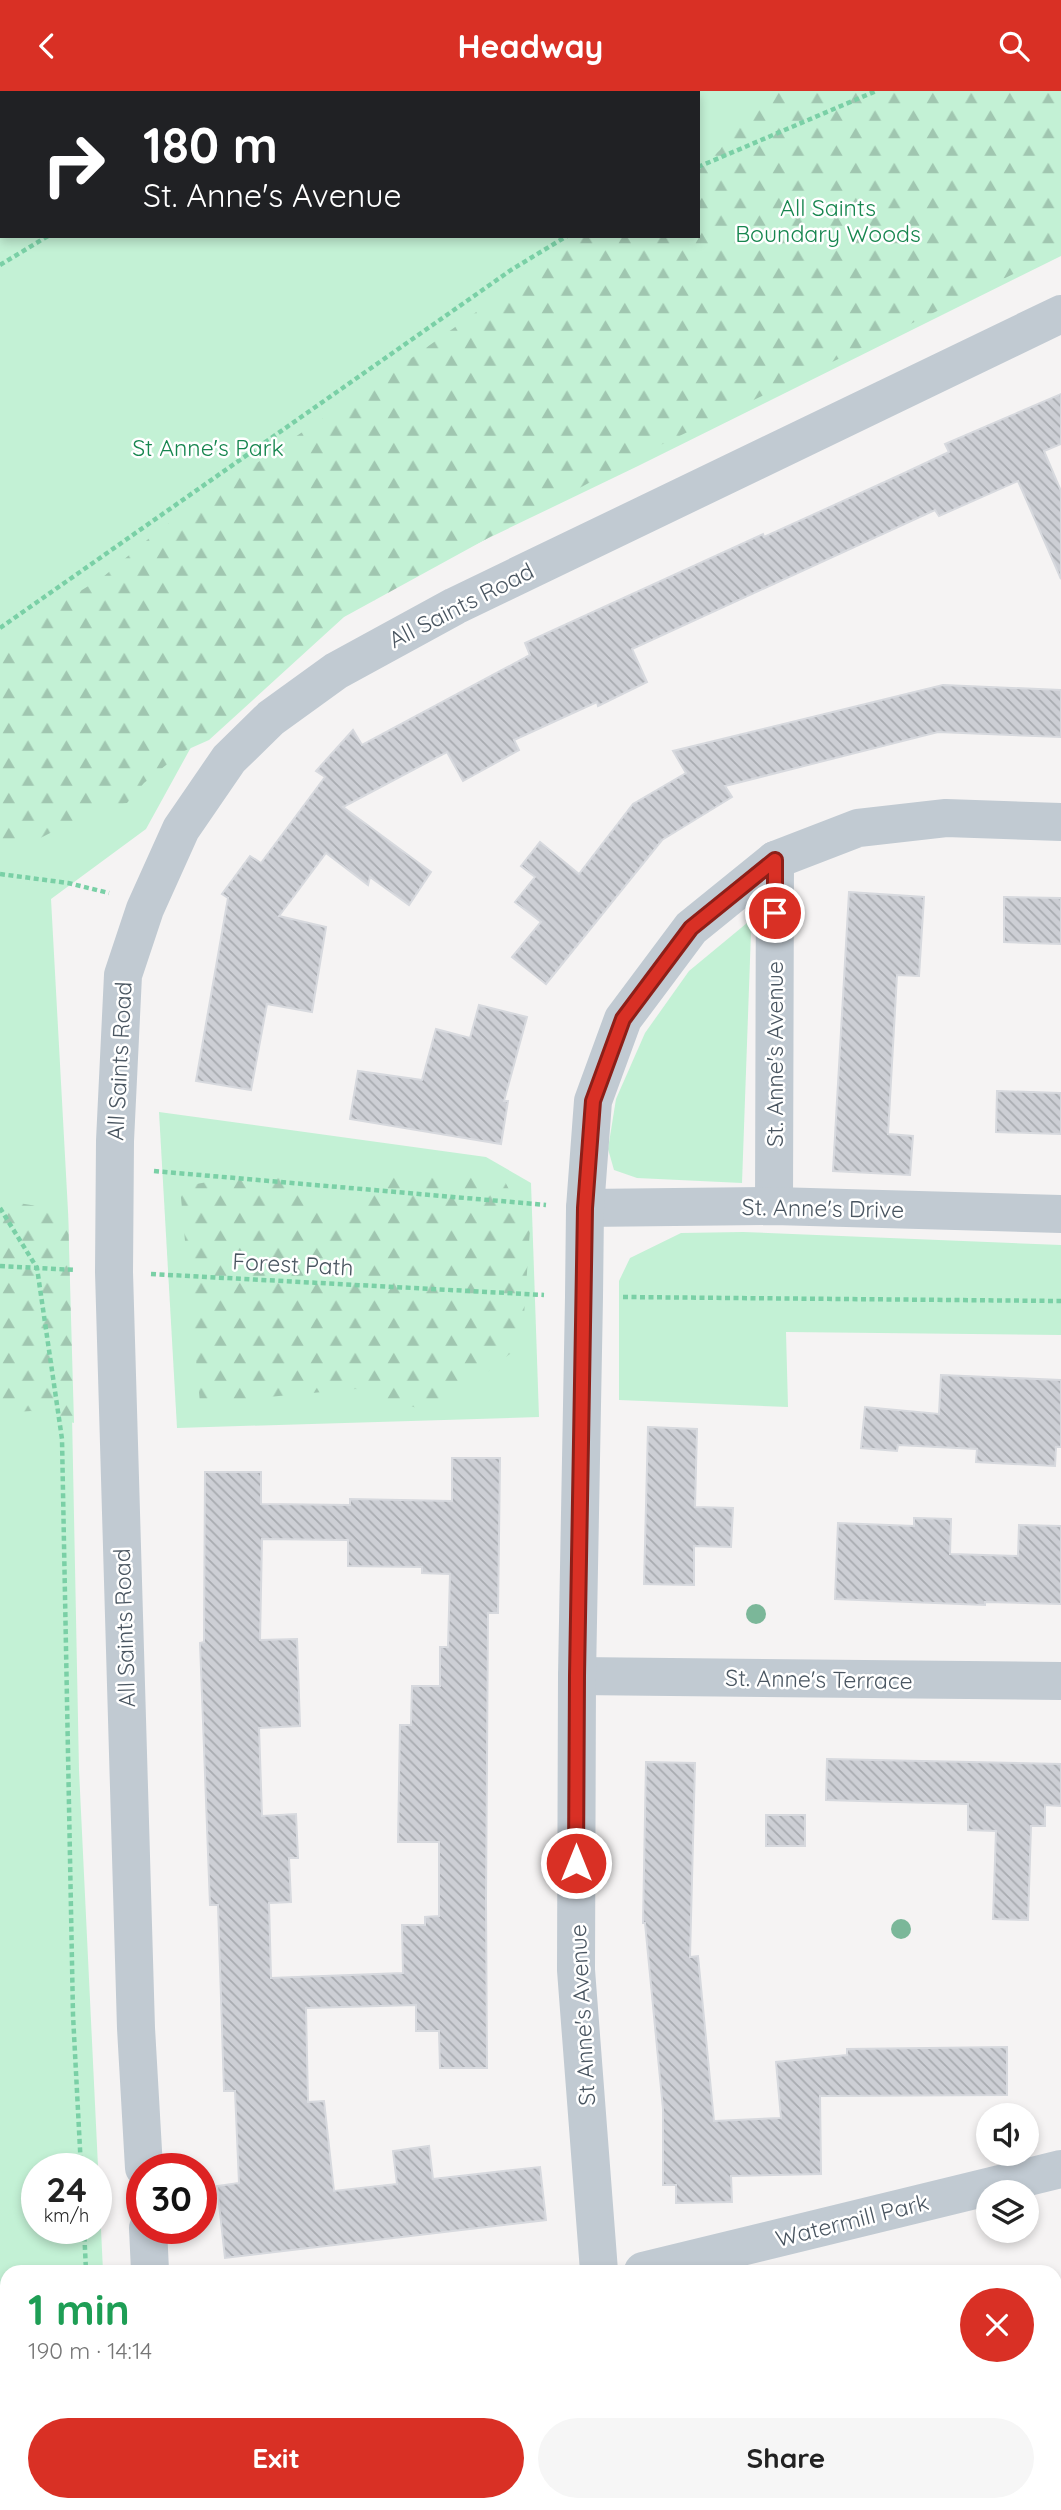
<!DOCTYPE html>
<html lang="en">
<head>
<meta charset="utf-8">
<style>
  body { margin:0; font-family:Quicksand,sans-serif; background:#f6f6f6; color:#222; height:100vh; display:flex; flex-direction:column; font-size:26px; white-space:nowrap }
  * { box-sizing:border-box; margin:0 }
  p { font-size:23px; color:#767676 }
  .icon { flex:none; width:38px; height:38px; fill:none; stroke:currentColor; stroke-width:2; stroke-linecap:round; stroke-linejoin:round }
  .map { position:relative; flex:1; overflow:hidden }
  .details { position:absolute; left:0px; top:2174px; width:1062px; height:247px; display:flex; flex-direction:column; background:#fff; border-radius:21px 21px 0 0; box-shadow:0 4px 10px #0003 }
  .details>* { flex:none }
  .hud { position:absolute; left:0px; top:0px; width:700px; height:147px; box-shadow:0 4px 10px #0003; background:#202124; color:#fff; overflow:hidden }
  .controls { position:absolute; left:976px; top:2012px; display:grid; gap:14px }
  .controls a { display:grid; place-items:center; width:63px; height:63px; border-radius:50%; background:#fff; box-shadow:0 4px 10px #0003; font-size:35px }
  .speed { position:absolute; left:21px; top:2062px; display:flex; gap:14px; font-size:35px; font-weight:700; text-align:center }
  .speed>* { display:grid; place-content:center; width:91px; height:91px; border-radius:50%; background:#fff; box-shadow:0 4px 10px #0003; line-height:1 }
  .speed small { font-size:18px; font-weight:400 }
  .speed .limit { border:10px solid #d22; background:#fff; color:#111 }
  .pin { position:absolute; display:grid; place-items:center; width:60px; height:60px; color:#fff; margin:-30px; border:4px solid #fff; border-radius:50%; box-shadow:0 2px 7px #0007 }
  .me { position:absolute; width:77px; margin:-38px; rotate:0deg; stroke-linejoin:round; filter:drop-shadow(0 0 5px #0008) }
  .turn { display:flex; align-items:center; gap:24px; height:147px; padding:0 28px; font-size:32px }
  .turn .icon { width:91px; height:91px; stroke-width:2.5 }
  .turn b { display:block; font-size:49px; line-height:60px }
  .round { display:grid; place-items:center; flex:none; width:74px; height:74px; border-radius:37px; background:#f6f6f6 }
  .headline { display:flex; align-items:center; justify-content:space-between; height:119px; padding:0 28px }
  h1 { font-size:42px; font-weight:800; line-height:52px; color:#1e9e55 }
  .action { display:flex; gap:14px; margin-top:auto; padding:14px 28px }
  .action a { flex:1; height:80px; border-radius:42px; background:#d93025; color:#fff; font-size:28px; font-weight:800; line-height:80px; text-align:center }
  .action a+a { background:#f6f6f6; color:#222 }
  header { display:flex; justify-content:space-between; align-items:center; height:91px; padding:0 28px; background:#d93025; color:#fff; font-size:32px; font-weight:800 }
  .map>svg:first-child { display:block }
  .green { fill:#c3f1d5; fill-rule:evenodd }
  .forest { fill:url(#forest-firs) }
  .building { fill:url(#building-back-hatch); stroke:#d7d9de; stroke-width:2; fill-rule:evenodd }
  .lines { fill:none; stroke-linecap:round; stroke-linejoin:round }
  .path { stroke:#7ad0a6; stroke-width:4.5; stroke-dasharray:5 3.5; stroke-linecap:butt }
  .minor { stroke:#c1cad2; stroke-width:38 }
  .tree { fill:#7bb799 }
  .route-casing { stroke:#8d1f18; stroke-width:18 }
  .route { stroke:#d93025; stroke-width:12 }
  .labels { text-anchor:middle; dominant-baseline:central; stroke-width:5; stroke-linejoin:round; paint-order:stroke }
  .park-label { font-size:23px; fill:#17864f; stroke:#fff }
  .street-label { font-size:23px; fill:#4a5661; stroke:#fff }
</style>
</head>
<body>
<header><svg class="icon" aria-label="back" viewBox="0 0 24 24"><path d="M15 5l-7 7 7 7"/></svg>Headway<svg class="icon" aria-label="search" viewBox="0 0 24 24"><circle cx="10" cy="10" r="6"/><path d="M15 15l6 6"/></svg></header>
<div class="map">
<svg width="1061" height="2419" viewBox="0 0 1061 2419">
  <defs>
    <pattern id="forest-firs" width="22" height="20" patternUnits="userSpaceOnUse" patternTransform="scale(1.75)"><rect width="22" height="20" fill="#c3f1d5"/><path d="M5 1l3.5 6h-7zM16 11l3.5 6h-7z" fill="#a0c6b0"/></pattern>
    <pattern id="building-back-hatch" width="6" height="6" patternUnits="userSpaceOnUse" patternTransform="scale(1.75)"><rect width="6" height="6" fill="#cdcfd5"/><path d="M-1 5l2 2M0 0l6 6M5-1l2 2" fill="none" stroke="#a8abb0"/></pattern>
  </defs>
  <rect width="100%" height="100%" fill="#f5f3f3"/>
  <g class="green">
    <path d="M0,0h1061v165l-423,210 -301,145 -131,109 -60,109 -95,70 17,312 11,559 24,501h-96v233h119l1,6h-127zM2,2h696v143h-696zM37,2077h59v60h-59z"/>
    <polygon points="747,832 751,841 742,1092 637,1087 614,1079 608,1058 616,1008 645,942 689,880"/>
    <polygon points="159,1021 486,1066 531,1092 539,1326 177,1337"/>
    <polygon points="743,1141 1061,1154 1061,1244 786,1241 788,1316 619,1309 619,1190 630,1167 681,1142"/>
  </g>
  <g class="forest">
    <polygon points="771,0 1061,0 1061,160 638,365 344,526 209,649 182,661 144,692 127,712 93,720 19,758 0,758 0,556 30,531 103,486 159,439 212,402 406,271 583,145 698,145 698,80 720,59 742,24"/>
    <polygon points="295,1082 335,1122 396,1083 503,1087 530,1138 522,1253 436,1323 356,1298 200,1312 180,1096 240,1085"/>
    <polygon points="0,1109 68,1120 74,1332 31,1320 0,1322"/>
  </g>
  <g class="building">
    <polygon points="1061,303 1061,353 1044,360 1061,400 1061,488 1018,390 939,425 935,419 632,558 647,591 598,615 597,611 514,649 519,659 463,690 447,661 343,716 431,781 409,814 370,786 368,794 326,762 279,825 326,836 312,921 267,913 251,999 196,990 228,807 222,803 250,765 261,772 325,686 316,680 353,639 362,654 530,564 525,552 763,443 764,446 900,384 949,361 945,353"/>
    <polygon points="943,594 1061,599 1061,646 938,641 725,695 732,706 662,749 546,893 512,866 541,831 515,811 535,786 521,775 540,751 579,783 633,713 686,682 673,660"/>
    <polygon points="849,801 924,806 919,885 897,884 888,1043 913,1045 910,1084 833,1080"/>
    <polygon points="1004,806 1061,807 1061,853 1004,851"/>
    <polygon points="479,914 527,926 504,1010 508,1010 501,1053 350,1028 358,980 422,989 436,938 470,947"/>
    <polygon points="997,1000 1061,1002 1061,1043 996,1041"/>
    <polygon points="941,1284 1061,1289 1061,1356 1056,1356 1055,1375 976,1371 977,1358 898,1354 897,1360 861,1357 865,1316 939,1323"/>
    <polygon points="648,1336 697,1338 695,1416 733,1417 731,1456 694,1455 694,1494 644,1493"/>
    <path d="M452,1367h48l-2,155h-10l-2,288 1,167h-47l-1,-37h-23v-26l-110,3 2,94 16,-1 10,90 63,-7 -4,-33 36,-5 4,33 107,-12 6,53 -321,38 -8,-72 22,-3 -4,-92h-11l-6,-186h-8l-10,-262 4,-1 1,-170h56v32l89,1v-6l102,2zM262,1448l86,1v26l74,1v6l28,1 -2,73h-8v39h-28l-1,39h-11l-2,117h41v74l-14,1v8h-23l1,48 -132,5 -2,-75 22,-1 -2,-44h9l-2,-44 -34,2 -3,-88 41,-2 -3,-87 -37,1z"/>
    <polygon points="914,1427 951,1428 950,1463 1018,1465 1019,1434 1061,1435 1061,1513 985,1511 985,1514 835,1508 838,1432 914,1435"/>
    <polygon points="827,1668 1061,1673 1061,1715 1045,1714 1045,1735 1031,1735 1028,1829 993,1828 996,1740 968,1739 968,1713 826,1709"/>
    <polygon points="646,1671 695,1672 690,1866 698,1865 714,2030 781,2027 776,1971 847,1964 847,1958 1007,1956 1007,2004 820,2005 821,2083 731,2085 732,2111 676,2112 676,2094 663,2094 663,2018 645,1832 643,1832"/>
    <rect x="766" y="1724" width="39" height="31"/>
  </g>
  <g class="lines">
    <g class="path">
      <polyline points="233,0 234,2"/>
      <polyline points="698,76 876,0"/>
      <polyline points="0,174 48,145"/>
      <polyline points="0,537 511,179 567,145"/>
      <polyline points="0,783 68,792 109,802"/>
      <polyline points="154,1080 546,1114"/>
      <polyline points="0,1117 37,1177 62,1348 73,1924 81,2077"/>
      <polyline points="0,1175 76,1179"/>
      <polyline points="151,1183 544,1204"/>
      <polyline points="623,1206 1061,1210"/>
      <polyline points="84,2137 86,2180"/>
      <polyline points="112,2413 113,2419"/>
    </g>
    <g class="minor">
      <polyline points="774,1115 775,769"/>
      <polyline points="585,1117 774,1115 1061,1123"/>
      <polyline points="577,1585 1061,1590"/>
      <polyline points="144,2077 136,1937 114,1181 115,1050 123,884 145,818 181,738 229,668 271,627 336,580 455,515 1061,223"/>
      <polyline points="148,2137 150,2180"/>
      <polyline points="599,2180 576,1879 577,1585 584,1206 585,1117 593,1010 623,928 691,837 775,769 858,737 946,727 1061,731"/>
      <polyline points="643,2180 1061,2078"/>
      <polyline points="169,2413 169,2419"/>
    </g>
  </g>
  <g class="tree">
    <circle cx="756" cy="1523" r="10"/>
    <circle cx="901" cy="1838" r="10"/>
  </g>
  <g class="lines">
    <g class="route-casing">
      <polyline id="route" points="576,1772 577,1585 585,1117 593,1010 623,928 691,837 775,769 775,822"/>
    </g>
    <use href="#route" class="route"/>
  </g>
  <g class="labels">
    <g class="park-label">
      <text x="828" y="116">All Saints<tspan x="828" dy="26">Boundary Woods</tspan></text>
      <text x="208" y="356">St Anne's Park</text>
    </g>
    <g class="street-label">
      <text transform="translate(461 514) rotate(-27)">All Saints Road</text>
      <text transform="translate(774 963) rotate(-90)">St. Anne's Avenue</text>
      <text transform="translate(119 970) rotate(-87)">All Saints Road</text>
      <text transform="translate(823 1117) rotate(1)">St. Anne's Drive</text>
      <text transform="translate(293 1173) rotate(3)">Forest Path</text>
      <text transform="translate(124 1537) rotate(-92)">All Saints Road</text>
      <text transform="translate(819 1588) rotate(1)">St. Anne's Terrace</text>
      <text transform="translate(582 1924) rotate(-93)">St Anne's Avenue</text>
      <text transform="translate(852 2129) rotate(-14)">Watermill Park</text>
    </g>
  </g>
</svg>
<div class="controls">
<a><svg class="icon" aria-label="sound" viewBox="0 0 24 24"><path d="M4 9h4l5-4v14l-5-4H4zM17 9q2 3 0 6"/></svg></a>
<a><svg class="icon" aria-label="layers" viewBox="0 0 24 24"><path d="M12 4l9 5-9 5-9-5zM3 14l9 5 9-5"/></svg></a>
</div>
<div class="speed"><div>24<small>km/h</small></div><div class="limit">30</div></div>
<div class="pin" style="left:775px;top:822px;background:#d93025"><svg class="icon" aria-label="arrive" viewBox="0 0 24 24"><path d="M6 21V4h12l-3 4 3 4H6"/></svg></div>
<svg class="me" style="left:576px;top:1772px" viewBox="-20 -20 40 40"><circle r="17" fill="#d93025" stroke="#fff" stroke-width="3"/><path d="M0-11L8 9 0 5-8 9z" fill="#fff"/></svg>
<div class="hud">
<div class="turn"><svg class="icon" aria-label="right" viewBox="0 0 24 24"><path d="M7 20v-9h11M14 6l5 5-5 5"/></svg><div><b>180 m</b>St. Anne's Avenue</div></div>
</div>
<section class="details">
<div class="headline"><div><h1>1 min</h1><p>190 m · 14:14</p></div><a class="round" style="background:#d93025;color:#fff"><svg class="icon" aria-label="close" viewBox="0 0 24 24"><path d="M6 6l12 12M18 6L6 18"/></svg></a></div>
<div class="action"><a>Exit</a><a>Share</a></div>
</section>
</div>
</body>
</html>
